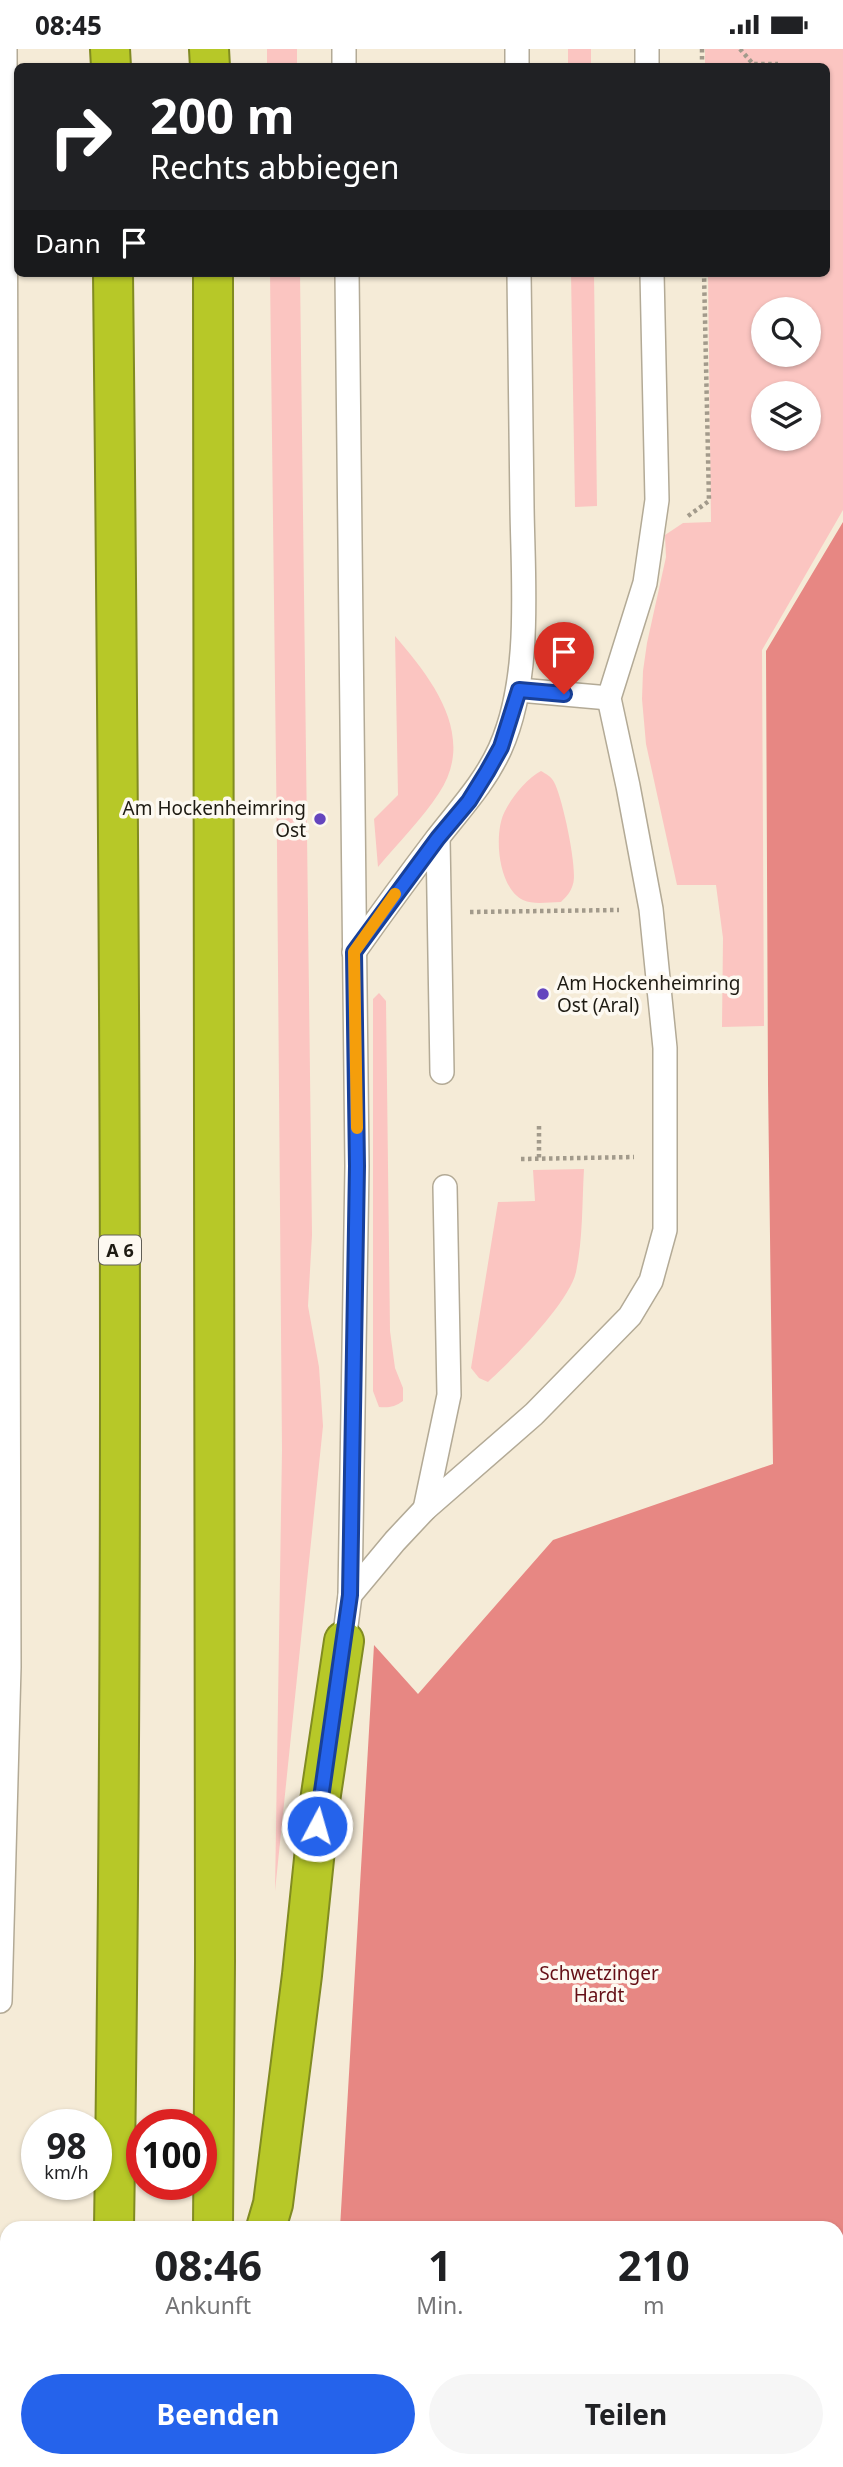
<!DOCTYPE html>
<html lang="de">
<head>
<meta charset="utf-8">
<style>
  body { margin:0; font-family:"Noto Sans",sans-serif; background:#f6f6f6; color:#202124; height:100vh; display:flex; flex-direction:column; font-size:26px; white-space:nowrap }
  * { box-sizing:border-box; margin:0 }
  p { font-size:23px; color:#757577 }
  .icon { flex:none; width:38px; height:38px; fill:none; stroke:currentColor; stroke-width:2; stroke-linecap:round; stroke-linejoin:round }
  .map { position:relative; flex:1; overflow:hidden }
  .details { position:absolute; left:0px; top:2172px; width:844px; height:247px; display:flex; flex-direction:column; background:#fff; border-radius:21px 21px 0 0; box-shadow:0 2px 5px #0004 }
  .details>* { flex:none }
  .guide { position:absolute; left:14px; top:14px; width:816px; height:214px; border-radius:10px; box-shadow:0 2px 5px #0004; background:#202124; color:#fff; overflow:hidden }
  .controls { position:absolute; left:751px; top:248px; display:grid; gap:14px }
  .controls a { display:grid; place-items:center; width:70px; height:70px; border-radius:50%; background:#fff; box-shadow:0 2px 5px #0004; font-size:35px }
  .speed { position:absolute; left:21px; top:2060px; display:flex; gap:14px; font-size:35px; font-weight:700; text-align:center }
  .speed>* { display:grid; place-content:center; width:91px; height:91px; border-radius:50%; background:#fff; box-shadow:0 2px 5px #0004; line-height:1 }
  .speed small { font-size:18px; font-weight:400 }
  .speed .limit { border:10px solid #d22; background:#fff; color:#111 }
  .pin { position:absolute; display:grid; place-items:center; width:60px; height:60px; color:#fff; margin:-72px -30px; border-radius:50% 50% 50% 0; rotate:-45deg; box-shadow:0 0 7px #0007 }
  .pin .icon { rotate:45deg }
  .me { position:absolute; width:77px; margin:-38px; rotate:6deg; stroke-linejoin:round; filter:drop-shadow(0 0 5px #0008) }
  .turn { display:flex; align-items:center; gap:24px; height:147px; padding:0 21px; font-size:32px }
  .turn .icon { width:91px; height:91px; stroke-width:2.5 }
  .turn b { display:block; font-size:49px; line-height:60px }
  .then { display:flex; align-items:center; height:66px; padding:0 21px; background:#0003; gap:14px; font-size:26px }
  .eta { display:flex; justify-content:space-evenly; align-items:center; height:119px; text-align:center }
  .eta b { font-size:42px; font-weight:700; line-height:49px }
  .primary-button { display:flex; gap:14px; margin-top:auto; padding:14px 21px }
  .primary-button a { flex:1; height:80px; border-radius:42px; background:#2563eb; color:#fff; font-size:28px; font-weight:700; line-height:80px; text-align:center }
  .primary-button a+a { background:#f6f6f6; color:#202124 }
  .status { display:flex; justify-content:space-between; align-items:center; height:49px; padding:0 35px; background:#fff; direction:ltr }
  .status svg { height:19px; fill:currentColor }
  .map>svg:first-child { display:block }
  .green { fill:#fbc5c1; fill-rule:evenodd }
  .forest { fill:#e78783 }
  .lines { fill:none; stroke-linecap:round; stroke-linejoin:round }
  .service-casing { stroke:#b3aa96; stroke-width:26 }
  .motorway-casing { stroke:#818b21; stroke-width:42 }
  .path { stroke:#a29a8b; stroke-width:4.5; stroke-dasharray:3.5 3.5; stroke-linecap:butt }
  .service { stroke:#fff; stroke-width:23 }
  .motorway { stroke:#b7c828; stroke-width:38 }
  .route-casing { stroke:#184099; stroke-width:18 }
  .route { stroke:#2563eb; stroke-width:12 }
  .slow { stroke:#f59e0b; stroke-width:12 }
  .poi-dot { fill:#6445be; stroke:#fdf9f1; stroke-width:2.5 }
  .labels { text-anchor:middle; dominant-baseline:central; stroke-width:7; stroke-linejoin:round; paint-order:stroke }
  .shield { fill:#fdf9f1; stroke:#615e56; stroke-width:2 }
  .shield-label { font-size:18px; font-weight:bold; fill:#1e1b13 }
  .poi-label { font-size:19px; fill:#1e1b13; stroke:#fdf9f1; text-anchor:end }
  .park-label { font-size:19px; fill:#650f16; stroke:#fdf9f1 }
</style>
</head>
<body>
<div class="status"><b>08:45</b><svg viewBox="0 0 49 12"><path d="M0 12V9h3v3zM5 12V6h3v6zM10 12V3h3v9zM15 12V0h3v12zM26 1h20v11H26zM47 4h2v5h-2z"/></svg></div>
<div class="map">
<svg width="843" height="2418" viewBox="0 0 843 2418">
  <rect width="100%" height="100%" fill="#f5ebd7"/>
  <g class="green">
    <rect x="267" y="0" width="30" height="17"/>
    <rect x="568" y="0" width="23" height="17"/>
    <path d="M705,0h138v461l-81,140 2,376 -42,1 1,-89 -7,-53h-39l-31,-141 -4,-45 1,-28 4,-28 19,-86 -1,-22 18,-12 28,-1 -3,-249h118v-206l-121,-1zM763,261h45v45h-45zM763,345h45v45h-45z"/>
    <polygon points="270,224 300,224 312,1186 308,1257 319,1318 323,1377 275,1842 282,1401 277,799"/>
    <polygon points="571,224 594,224 597,457 575,458"/>
    <path d="M395,587c37,43 82,100 44,157 -17,26 -41,50 -61,74l-4,-48 24,-24z"/>
    <path d="M541,722c5,3 10,5 13,11 8,14 24,87 19,102 -2,8 -7,13 -12,18 -13,0 -27,3 -38,-2 -25,-12 -30,-67 -18,-89 7,-14 22,-33 36,-40z"/>
    <path d="M379,944l7,8 4,330 5,37 8,20v13c-8,6 -15,7 -24,6l-6,-16v-392z"/>
    <path d="M584,1120c-2,34 -1,70 -8,103 -7,31 -64,88 -88,110l-9,-4 -8,-10 27,-166 37,-1 -2,-31z"/>
  </g>
  <polygon class="forest" points="843,473 843,2418 326,2418 327,2412 836,2412 836,2179 340,2179 374,1596 418,1645 553,1491 773,1415 768,1035 766,602"/>
  <g class="lines">
    <g class="service-casing">
      <g id="service">
        <polyline points="344,0 344,18"/>
        <polyline points="517,0 517,18"/>
        <polyline points="647,0 647,18"/>
        <polyline points="519,641 609,649"/>
        <polyline points="438,789 442,1023"/>
        <path d="M354,903c27,-38 54,-75 82,-112 23,-30 48,-56 64,-91 32,-71 23,-166 22,-242 -1,-78 -2,-156 -3,-234"/>
        <polyline points="425,1460 449,1346 445,1138"/>
        <polyline points="350,1546 395,1492 425,1460 534,1365 630,1267 651,1232 665,1181 665,999 651,860 628,737 609,649 645,534 657,451 652,224"/>
        <polyline points="344,1592 350,1546 357,1117 347,224"/>
        <polyline points="0,1952 9,1618 5,0"/>
      </g>
    </g>
    <g class="motorway-casing">
      <g id="motorway">
        <polyline points="110,0 111,18"/>
        <polyline points="209,0 210,18"/>
        <path d="M113,224c7,652 11,1303 1,1955"/>
        <polyline points="213,2179 215,1912 213,224"/>
        <polyline points="266,2179 273,2155 302,1926 320,1752 344,1592"/>
        <polyline points="110,2418 110,2412"/>
        <polyline points="209,2418 210,2412"/>
      </g>
    </g>
    <g class="path">
      <polyline points="702,0 702,18"/>
      <polyline points="740,0 753,15 778,15"/>
      <polyline points="688,467 709,452 704,224"/>
      <polyline points="470,863 619,861"/>
      <polyline points="539,1077 539,1109"/>
      <polyline points="521,1110 634,1108"/>
    </g>
    <use href="#service" class="service"/>
    <use href="#motorway" class="motorway"/>
  </g>
  <g class="lines">
    <g class="route-casing">
      <polyline id="route" points="317,1777 350,1546 357,1117 354,903 438,789 469,752 487,723 501,698 519,641 564,645"/>
    </g>
    <use href="#route" class="route"/>
    <polyline class="slow" points="357,1079 354,903 395,845"/>
  </g>
  <g class="poi-dot">
    <circle cx="320" cy="770" r="7"/>
    <circle cx="543" cy="945" r="7"/>
  </g>
  <g class="labels">
    <rect class="shield" x="99" y="1186.5" width="42" height="29" rx="5"/>
    <g class="shield-label">
      <text x="120" y="1201">A 6</text>
    </g>
    <g class="poi-label">
      <text x="306" y="759">Am Hockenheimring<tspan x="306" dy="22">Ost</tspan></text>
      <text x="557" y="934" text-anchor="start">Am Hockenheimring<tspan x="557" dy="22">Ost (Aral)</tspan></text>
    </g>
    <g class="park-label">
      <text x="599" y="1924">Schwetzinger<tspan x="599" dy="22">Hardt</tspan></text>
    </g>
  </g>
</svg>
<div class="controls">
<a><svg class="icon" aria-label="search" viewBox="0 0 24 24"><circle cx="10" cy="10" r="6"/><path d="M15 15l6 6"/></svg></a>
<a><svg class="icon" aria-label="layers" viewBox="0 0 24 24"><path d="M12 4l9 5-9 5-9-5zM3 14l9 5 9-5"/></svg></a>
</div>
<div class="speed"><div>98<small>km/h</small></div><div class="limit">100</div></div>
<div class="pin" style="left:564px;top:645px;background:#d93025"><svg class="icon" aria-label="arrive" viewBox="0 0 24 24"><path d="M6 21V4h12l-3 4 3 4H6"/></svg></div>
<svg class="me" style="left:317px;top:1777px" viewBox="-20 -20 40 40"><circle r="17" fill="#2563eb" stroke="#fff" stroke-width="3"/><path d="M0-11L8 9 0 5-8 9z" fill="#fff"/></svg>
<div class="guide">
<div class="turn"><svg class="icon" aria-label="right" viewBox="0 0 24 24"><path d="M7 20v-9h11M14 6l5 5-5 5"/></svg><div><b>200 m</b>Rechts abbiegen</div></div>
<div class="then">Dann<svg class="icon" aria-label="arrive" viewBox="0 0 24 24"><path d="M6 21V4h12l-3 4 3 4H6"/></svg></div>
</div>
<section class="details">
<div class="eta">
<div><b>08:46</b><p>Ankunft</p></div>
<div><b>1</b><p>Min.</p></div>
<div><b>210</b><p>m</p></div>
</div>
<div class="primary-button"><a>Beenden</a><a>Teilen</a></div>
</section>
</div>
</body>
</html>
